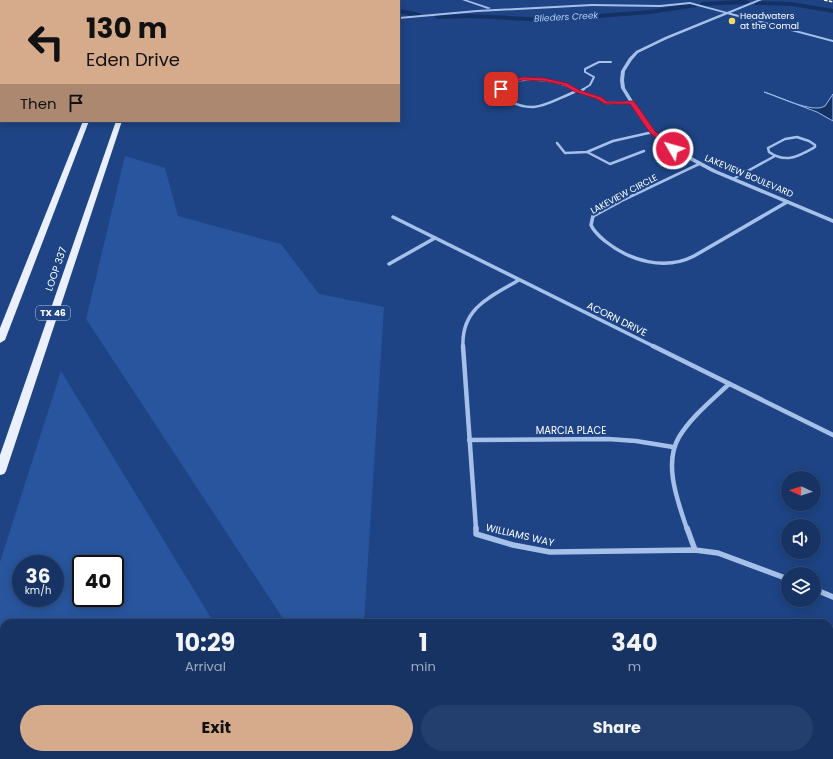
<!DOCTYPE html>
<html lang="en">
<head>
<meta charset="utf-8">
<style>
  body { margin:0; font-family:Poppins,sans-serif; background:#233f6d; color:#f1f3f6; height:100vh; display:flex; flex-direction:column; font-size:15px; white-space:nowrap }
  * { box-sizing:border-box; margin:0 }
  p { font-size:13px; color:#9eaabf }
  .icon { flex:none; width:22px; height:22px; fill:none; stroke:currentColor; stroke-width:2; stroke-linecap:round; stroke-linejoin:round }
  .map { position:relative; flex:1; overflow:hidden }
  .drawer { position:absolute; left:0px; top:619px; width:833px; height:140px; display:flex; flex-direction:column; background:#163364; border-radius:12px 12px 0 0; box-shadow:0 2px 10px #0003,0 0 0 1px #354e78 }
  .drawer>* { flex:none }
  .banner { position:absolute; left:0px; top:0px; width:400px; height:122px; box-shadow:0 2px 10px #0003,0 0 0 1px #354e78; background:#d6ab8b; color:#111; overflow:hidden }
  .needle { width:26px; rotate:273deg }
  .controls { position:absolute; left:781px; top:471px; display:grid; gap:8px }
  .controls a { display:grid; place-items:center; width:40px; height:40px; border-radius:50%; background:#163364; box-shadow:0 2px 10px #0003,0 0 0 1px #354e78; font-size:20px }
  .speed { position:absolute; left:12px; top:555px; display:flex; gap:8px; font-size:20px; font-weight:700; text-align:center }
  .speed>* { display:grid; place-content:center; width:52px; height:52px; border-radius:50%; background:#163364; box-shadow:0 2px 10px #0003,0 0 0 1px #354e78; line-height:1 }
  .speed small { font-size:10px; font-weight:400 }
  .speed .limit { border:2px solid #111; border-radius:6px; background:#fff; color:#111 }
  .pin { position:absolute; display:grid; place-items:center; width:34px; height:34px; color:#fff; margin:-17px; border-radius:8px; box-shadow:0 2px 6px #0006 }
  .me { position:absolute; width:44px; margin:-22px; rotate:308deg; stroke-linejoin:round; filter:drop-shadow(0 0 3px #0008) }
  .turn { display:flex; align-items:center; gap:14px; height:84px; padding:0 20px; font-size:18px }
  .turn .icon { width:52px; height:52px; stroke-width:2.5 }
  .turn b { display:block; font-size:28px; line-height:34px }
  .then { display:flex; align-items:center; height:38px; padding:0 20px; background:#0003; gap:8px; font-size:15px }
  .eta { display:flex; justify-content:space-evenly; align-items:center; height:68px; text-align:center }
  .eta b { font-size:24px; font-weight:700; line-height:28px }
  .cta { display:flex; gap:8px; margin-top:auto; padding:8px 20px }
  .cta a { flex:1; height:46px; border-radius:24px; background:#d6ab8b; color:#111; font-size:16px; font-weight:700; line-height:46px; text-align:center }
  .cta a+a { background:#233f6d; color:#f1f3f6 }
  .map>svg:first-child { display:block }
  .green { fill:#28559d; fill-rule:evenodd }
  .water { fill:#143164; stroke:#99baec }
  .lines { fill:none; stroke-linecap:round; stroke-linejoin:round }
  .river { fill:#143164; fill-rule:evenodd }
  .minor-far4 { stroke:#a6c0ea; stroke-width:2 }
  .minor-far3 { stroke:#a6c0ea; stroke-width:2.5 }
  .minor-far2 { stroke:#a6c0ea; stroke-width:3.5 }
  .minor-far1 { stroke:#a6c0ea; stroke-width:4.5 }
  .minor { stroke:#a6c0ea; stroke-width:5.5 }
  .tertiary { fill:#a6c0ea; fill-rule:evenodd }
  .primary { fill:#eaf0fe; fill-rule:evenodd }
  .rail { stroke:#fff; stroke-width:1.5; stroke-dasharray:3.5 1.5; stroke-linecap:butt }
  .route { fill:#e11d48; stroke:#92132f }
  .poi-dot { fill:#f9d865; stroke:#1e4485; stroke-width:1.5 }
  .labels { text-anchor:middle; dominant-baseline:central; stroke-width:4; stroke-linejoin:round; paint-order:stroke }
  .far-poi-label { font-size:9px; fill:#fff; stroke:#1e4485; text-anchor:start }
  .far-water-label { font-size:9px; font-style:italic; fill:#b2cbf1; stroke:#1e4485 }
  .far-street-label { font-size:9px; fill:#fff; stroke:#1e4485 }
  .shield { fill:#1e4485; stroke:#bcc7da; stroke-width:1 }
  .shield-label { font-size:9px; font-weight:bold; fill:#fff }
  .street-label { font-size:10px; fill:#fff; stroke:#1e4485 }
</style>
</head>
<body>
<div class="map">
<svg width="833" height="759" viewBox="0 0 833 759">
  <rect width="100%" height="100%" fill="#1e4485"/>
  <g class="green">
    <polygon points="125,156 165,168 178,216 281,244 319,294 384,307 364,623 286,623 86,319"/>
    <path d="M61,371l153,252h-210v132h290l2,4h-296v-197zM21,564h34v34h-34zM81,564h34v34h-34z"/>
  </g>
  <path class="water" d="M764,92c15,4 48,22 61,14l8,-12v27l-16,-9z"/>
  <g class="lines">
    <g class="river">
      <polygon points="336,0 349,0 350,1 337,1"/>
      <polygon points="740,0 747,0 750,2 746,4 702,6 698,4 702,2"/>
      <polygon points="755,1 792,2 833,9 833,13 792,6 758,5 755,5"/>
      <polygon points="694,3 697,3 697,7 650,14 548,22 471,18 438,19 434,17 438,15 471,14 548,18 650,10"/>
      <polygon points="399,9 420,13 421,15 417,17 399,13"/>
    </g>
    <g class="minor-far4">
      <polyline points="727,13 833,41"/>
      <path d="M501,90l6,-8c23,-4 47,-4 68,8"/>
      <polyline points="582,90 590,85 594,77 585,72 585,69 599,62 611,62"/>
    </g>
    <g class="minor-far3">
      <path d="M501,89l1,8c33,20 44,6 75,-6"/>
      <polyline points="574,89 577,91"/>
      <polyline points="577,91 599,98 607,103 632,102"/>
      <polyline points="581,91 584,89"/>
      <path d="M797,137l12,4 6,4v2c-16,9 -29,17 -46,5l-1,-4 17,-9z"/>
      <polyline points="557,143 565,153 587,152 613,141 653,132"/>
      <polyline points="587,152 610,164 644,151"/>
      <polyline points="733,179 775,156"/>
      <polyline points="617,203 699,164"/>
      <polyline points="786,203 788,202"/>
    </g>
    <g class="minor-far2">
      <path d="M619,202l-26,14 -2,9c3,7 8,11 14,16 25,20 60,30 89,15l93,-54"/>
      <polyline points="393,217 655,347"/>
      <polyline points="389,264 435,238"/>
      <path d="M463,347c-2,-39 27,-50 56,-67"/>
    </g>
    <g class="minor-far1">
      <polyline points="463,346 476,529"/>
      <polyline points="653,346 833,435"/>
      <polyline points="469,440 608,439 636,441 673,447"/>
      <path d="M687,529c-9,-27 -24,-65 -8,-92 12,-20 33,-37 50,-53"/>
    </g>
    <g class="minor">
      <polyline points="476,528 476,534 513,545 550,552 695,550 718,553 788,579"/>
      <polyline points="687,528 695,550"/>
      <polyline points="814,589 833,597"/>
      <polyline points="474,755 477,759"/>
      <polyline points="695,755 699,759"/>
      <polyline points="589,759 594,755"/>
    </g>
    <g class="tertiary">
      <polygon points="462,0 467,0 491,8 488,9"/>
      <polygon points="757,0 762,0 667,39 638,53 632,60 625,71 624,80 625,88 639,111 655,131 675,148 716,170 833,219 833,223 712,172 671,150 651,133 635,111 621,88 620,80 621,71 629,58 636,51 665,37 724,13 690,4 660,7 592,6 477,12 399,19 399,17 477,10 592,4 660,5 690,2 727,12"/>
      <rect x="0" y="45" width="1" height="2"/>
    </g>
    <g class="primary">
      <rect x="134" y="0" width="4" height="1"/>
      <rect x="160" y="0" width="4" height="1"/>
      <polygon points="83,121 89,121 5,340 0,343 0,328"/>
      <polygon points="116,121 122,121 6,471 4,474 0,475 0,455"/>
    </g>
    <polyline class="rail" points="824,0 833,2"/>
  </g>
  <polygon class="route" points="523,77 544,78 567,83 579,90 601,97 608,102 634,101 655,131 676,149 671,150 650,133 630,104 605,104 597,99 575,92 563,85 544,81 523,80 509,83 503,91 498,89 505,81"/>
  <circle class="poi-dot" cx="732" cy="21" r="4"/>
  <g class="labels">
    <g class="far-poi-label">
      <text x="740" y="16">Headwaters<tspan x="740" dy="10">at the Comal</tspan></text>
    </g>
    <g class="far-water-label">
      <text transform="translate(566 17) rotate(-3)">Blieders Creek</text>
    </g>
    <g class="far-street-label">
      <text transform="translate(749 176) rotate(23)">LAKEVIEW BOULEVARD</text>
      <text transform="translate(624 194) rotate(-28)">LAKEVIEW CIRCLE</text>
    </g>
    <rect class="shield" x="36" y="306" width="34" height="14" rx="3"/>
    <g class="shield-label">
      <text x="53" y="313">TX 46</text>
    </g>
    <g class="street-label">
      <text transform="translate(56 269) rotate(-71)">LOOP 337</text>
      <text transform="translate(617 319) rotate(26)">ACORN DRIVE</text>
      <text x="571" y="430">MARCIA PLACE</text>
      <text transform="translate(520 535) rotate(13)">WILLIAMS WAY</text>
    </g>
  </g>
</svg>
<div class="controls">
<a><svg class="needle" viewBox="-14 -14 28 28"><path d="M0-13l5 13h-10z" fill="#e53935"/><path d="M0 13l5-13h-10z" fill="#9eaabf"/></svg></a>
<a><svg class="icon" aria-label="sound" viewBox="0 0 24 24"><path d="M4 9h4l5-4v14l-5-4H4zM17 9q2 3 0 6"/></svg></a>
<a><svg class="icon" aria-label="layers" viewBox="0 0 24 24"><path d="M12 4l9 5-9 5-9-5zM3 14l9 5 9-5"/></svg></a>
</div>
<div class="speed"><div>36<small>km/h</small></div><div class="limit">40</div></div>
<div class="pin" style="left:501px;top:89px;background:#d93025"><svg class="icon" aria-label="arrive" viewBox="0 0 24 24"><path d="M6 21V4h12l-3 4 3 4H6"/></svg></div>
<svg class="me" style="left:673px;top:149px" viewBox="-20 -20 40 40"><circle r="17" fill="#e11d48" stroke="#fff" stroke-width="3"/><path d="M0-11L8 9 0 5-8 9z" fill="#fff"/></svg>
<div class="banner">
<div class="turn"><svg class="icon" aria-label="left" viewBox="0 0 24 24"><path d="M17 20v-9H6M10 6l-5 5 5 5"/></svg><div><b>130 m</b>Eden Drive</div></div>
<div class="then">Then<svg class="icon" aria-label="arrive" viewBox="0 0 24 24"><path d="M6 21V4h12l-3 4 3 4H6"/></svg></div>
</div>
<section class="drawer">
<div class="eta">
<div><b>10:29</b><p>Arrival</p></div>
<div><b>1</b><p>min</p></div>
<div><b>340</b><p>m</p></div>
</div>
<div class="cta"><a>Exit</a><a>Share</a></div>
</section>
</div>
</body>
</html>
